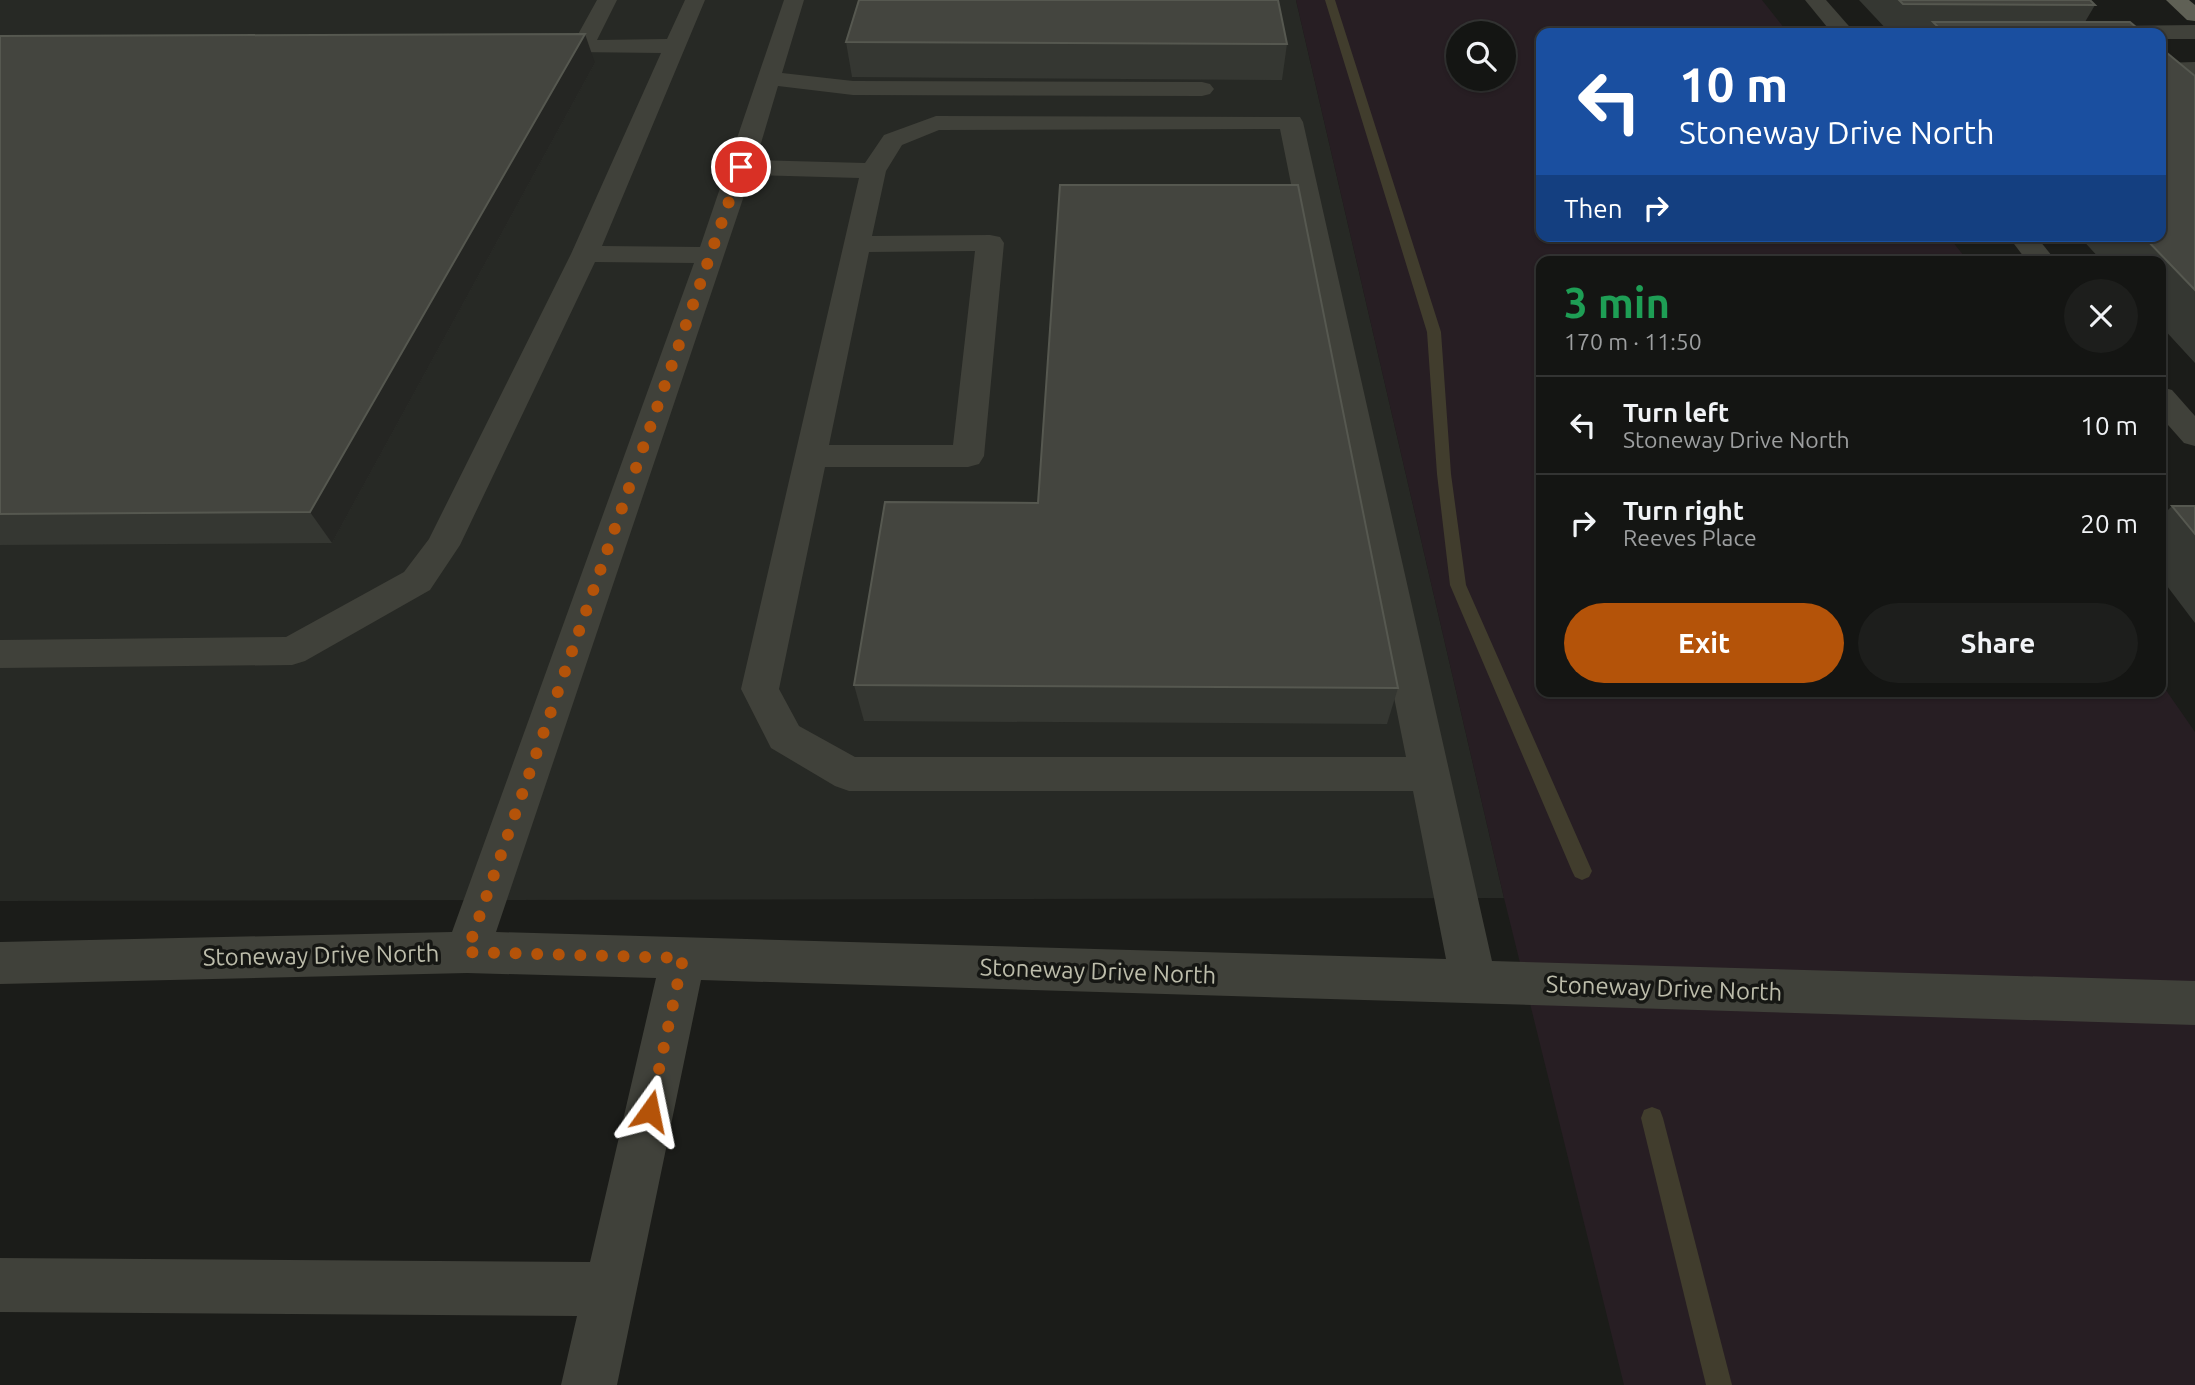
<!DOCTYPE html>
<html lang="en">
<head>
<meta charset="utf-8">
<style>
  body { margin:0; font-family:Ubuntu,sans-serif; background:#1d1e1c; color:#f1f3f6; height:100vh; display:flex; flex-direction:column; font-size:26px; white-space:nowrap }
  * { box-sizing:border-box; margin:0 }
  p { font-size:23px; color:#9d9fa0 }
  .icon { flex:none; width:38px; height:38px; fill:none; stroke:currentColor; stroke-width:2; stroke-linecap:round; stroke-linejoin:round }
  .map { position:relative; flex:1; overflow:hidden }
  .details { position:absolute; left:1536px; top:256px; width:630px; height:441px; display:flex; flex-direction:column; background:#141513; border-radius:14px; box-shadow:0 2px 5px #0004,0 0 0 2px #333433 }
  .details>* { flex:none }
  .hud { position:absolute; left:1536px; top:28px; width:630px; height:214px; border-radius:14px; box-shadow:0 2px 5px #0004,0 0 0 2px #333433; background:#1a4fa0; color:#fff; overflow:hidden }
  .tools { position:absolute; left:1446px; top:21px; display:grid; gap:14px }
  .tools a { display:grid; place-items:center; width:70px; height:70px; border-radius:50%; background:#141513; box-shadow:0 2px 5px #0004,0 0 0 2px #333433; font-size:35px }
  .pin { position:absolute; display:grid; place-items:center; width:60px; height:60px; color:#fff; margin:-30px; border:4px solid #fff; border-radius:50%; box-shadow:0 2px 7px #0007 }
  .me { position:absolute; width:77px; margin:-38px; rotate:12deg; stroke-linejoin:round; filter:drop-shadow(0 0 5px #0008) }
  .turn { display:flex; align-items:center; gap:24px; height:147px; padding:0 28px; font-size:32px }
  .turn .icon { width:91px; height:91px; stroke-width:2.5 }
  .turn b { display:block; font-size:49px; line-height:60px }
  .then { display:flex; align-items:center; height:66px; padding:0 28px; background:#0003; gap:14px; font-size:26px }
  .round { display:grid; place-items:center; flex:none; width:74px; height:74px; border-radius:37px; background:#1d1e1c }
  .summary { display:flex; align-items:center; justify-content:space-between; height:119px; padding:0 28px }
  h1 { font-size:42px; font-weight:700; line-height:52px; color:#1e9e55 }
  .action { display:flex; gap:14px; margin-top:auto; padding:14px 28px }
  .action a { flex:1; height:80px; border-radius:42px; background:#b45309; color:#fff; font-size:28px; font-weight:700; line-height:80px; text-align:center }
  .action a+a { background:#1d1e1c; color:#f1f3f6 }
  ul { padding:0; list-style:none }
  li { display:flex; align-items:center; gap:21px; height:98px; padding:0 28px; border-top:2px solid #333433 }
  li div { flex:1 }
  li b { display:block; font-size:26px }
  li em { font-style:normal }
  .map>svg:first-child { display:block }
  .built { fill:#272925 }
  .green { fill:#271e23; fill-rule:evenodd }
  .lines { fill:none; stroke-linecap:round; stroke-linejoin:round }
  .stream { fill:#413d2d; fill-rule:evenodd }
  .minor { fill:#40413a; fill-rule:evenodd }
  .major { fill:#5f6055; fill-rule:evenodd }
  .wall { fill:#353732 }
  .shaded-wall { fill:#252623 }
  .building { fill:#44453f; stroke:#565850; stroke-width:2 }
  .route { stroke:#b45309; stroke-width:12; stroke-dasharray:0 21.6 }
  .labels { text-anchor:middle; dominant-baseline:central; stroke-width:7; stroke-linejoin:round; paint-order:stroke }
  .street-label { font-size:24px; fill:#bcbcaa; stroke:#161714 }
</style>
</head>
<body>
<div class="map">
<svg width="2195" height="1385" viewBox="0 0 2195 1385">
  <rect width="100%" height="100%" fill="#1b1c19"/>
  <polygon class="built" points="0,0 1296,0 1504,898 0,901"/>
  <path class="green" d="M1296,0h466l26,33h-246v203h406l20,25h-426v430h619v-8l34,49v653h-571l-120,-487zM1458,33h45v46h-45z"/>
  <g class="lines">
    <g class="stream">
      <polygon points="1325,0 1335,0 1441,332 1451,474 1466,585 1592,871 1589,877 1582,880 1575,877 1572,871 1450,585 1437,474 1427,332"/>
      <polygon points="1652,1107 1660,1110 1663,1118 1732,1385 1706,1385 1641,1118 1644,1110"/>
    </g>
    <g class="minor">
      <path d="M597,0h20l-20,40 70,-1 18,-39h20l-103,246 98,1 84,-247h20l-22,73 71,8 349,1 8,2 4,5 -4,5 -8,2 -349,-1 -75,-9 -22,74 109,3 19,-28 52,-19 364,1 3,5 189,839 703,20v44l-1494,-45 -84,405h-56l16,-69 -577,-4v-54l590,4 66,-284 -189,-5 -467,11v-42l452,-10 242,-669 -99,-1 -135,283 -30,45 -125,71 -13,4 -292,3v-28l286,-3 118,-65 25,-33 142,-285 90,-201 -87,-1 -3,-5zM1280,129l126,628h-551l-56,-31 -20,-37 46,-222h143l11,-3 5,-8 20,-213 -4,-6 -10,-2 -118,1 14,-65 16,-26 37,-15zM751,175l108,3 -118,511 30,59 64,38 14,5h564l33,168 -950,-27zM975,251l-22,194h-124l40,-193z"/>
      <polygon points="1805,0 1826,0 1855,33 1832,33"/>
      <polygon points="2195,25 2195,39 2161,39 2161,33 2099,33 2102,28 2110,26"/>
      <polygon points="2195,62 2195,76 2161,77 2161,63"/>
      <polygon points="2008,236 2036,236 2056,261 2027,261"/>
      <polygon points="2161,387 2172,390 2195,416 2195,446 2184,443 2161,417"/>
    </g>
    <polygon class="major" points="2166,0 2189,0 2195,5 2195,21 2187,20"/>
  </g>
  <g class="wall">
    <polygon points="1859,0 2090,0 2095,5 2085,22 2143,33 1927,33 1927,32 1889,32"/>
    <polygon points="0,36 595,63 332,543 0,545"/>
    <polygon points="846,42 1287,44 1282,80 852,77"/>
    <polygon points="2195,76 2195,363 2161,326 2161,261 2102,261 2079,236 2161,236"/>
    <polygon points="2172,506 2195,506 2195,623 2161,578 2161,517"/>
    <polygon points="854,685 1398,688 1387,724 864,721"/>
  </g>
  <polygon class="shaded-wall" points="585,34 595,63 332,543 310,512"/>
  <g class="building">
    <polygon points="859,0 1278,0 1287,44 846,42"/>
    <polygon points="1899,0 2090,0 2095,5 1903,4"/>
    <polygon points="1933,22 2130,22 2143,33 1944,33"/>
    <polygon points="585,34 310,512 0,514 0,36"/>
    <polygon points="2161,48 2195,76 2195,290 2143,236 2161,236"/>
    <polygon points="1060,185 1298,185 1398,688 854,685 885,502 1038,503"/>
    <polygon points="2172,506 2195,506 2195,534"/>
  </g>
  <g class="lines">
    <polyline class="route" points="650,1111 683,958 467,952 741,167"/>
  </g>
  <g class="labels">
    <g class="street-label">
      <text transform="translate(321 955) rotate(-1)">Stoneway Drive North</text>
      <text transform="translate(1098 971) rotate(2)">Stoneway Drive North</text>
      <text transform="translate(1664 988) rotate(2)">Stoneway Drive North</text>
    </g>
  </g>
</svg>
<div class="tools">
<a><svg class="icon" aria-label="search" viewBox="0 0 24 24"><circle cx="10" cy="10" r="6"/><path d="M15 15l6 6"/></svg></a>
</div>
<div class="pin" style="left:741px;top:167px;background:#d93025"><svg class="icon" aria-label="arrive" viewBox="0 0 24 24"><path d="M6 21V4h12l-3 4 3 4H6"/></svg></div>
<svg class="me" style="left:650px;top:1111px" viewBox="-20 -20 40 40"><path d="M0-17L14 15 0 8-14 15z" fill="#b45309" stroke="#fff" stroke-width="4"/></svg>
<div class="hud">
<div class="turn"><svg class="icon" aria-label="left" viewBox="0 0 24 24"><path d="M17 20v-9H6M10 6l-5 5 5 5"/></svg><div><b>10 m</b>Stoneway Drive North</div></div>
<div class="then">Then<svg class="icon" aria-label="right" viewBox="0 0 24 24"><path d="M7 20v-9h11M14 6l5 5-5 5"/></svg></div>
</div>
<section class="details">
<div class="summary"><div><h1>3 min</h1><p>170 m · 11:50</p></div><a class="round"><svg class="icon" aria-label="close" viewBox="0 0 24 24"><path d="M6 6l12 12M18 6L6 18"/></svg></a></div>
<ul>
<li><svg class="icon" aria-label="left" viewBox="0 0 24 24"><path d="M17 20v-9H6M10 6l-5 5 5 5"/></svg><div><b>Turn left</b><p>Stoneway Drive North</p></div><em>10 m</em></li>
<li><svg class="icon" aria-label="right" viewBox="0 0 24 24"><path d="M7 20v-9h11M14 6l5 5-5 5"/></svg><div><b>Turn right</b><p>Reeves Place</p></div><em>20 m</em></li>
</ul>
<div class="action"><a>Exit</a><a>Share</a></div>
</section>
</div>
</body>
</html>
